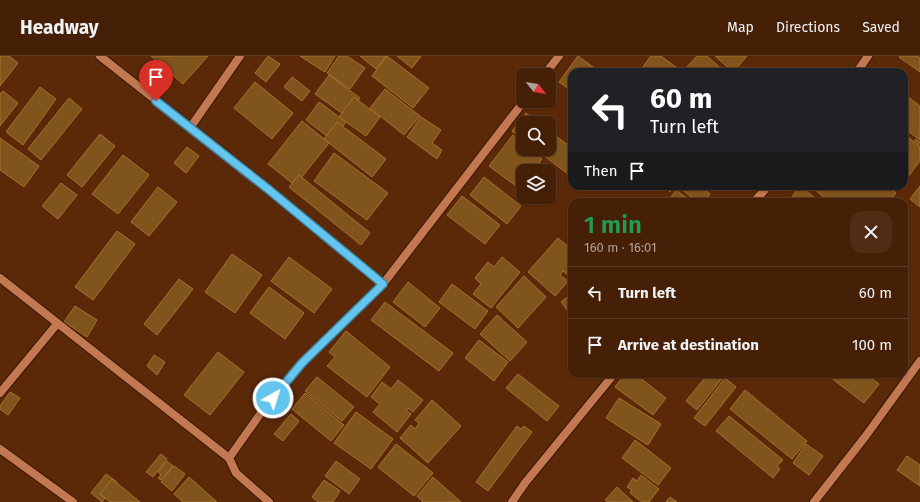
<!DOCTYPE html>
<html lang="en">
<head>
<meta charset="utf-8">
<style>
  body { margin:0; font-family:"Fira Sans",sans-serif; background:#4f2c14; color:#f1f3f6; height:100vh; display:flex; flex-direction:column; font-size:15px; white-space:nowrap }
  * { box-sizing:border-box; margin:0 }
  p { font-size:13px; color:#b0a29b }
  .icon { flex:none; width:22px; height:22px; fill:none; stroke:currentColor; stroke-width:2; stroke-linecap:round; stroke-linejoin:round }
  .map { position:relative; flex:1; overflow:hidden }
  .details { position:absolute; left:568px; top:142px; width:340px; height:180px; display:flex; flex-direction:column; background:#451f06; border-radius:12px; box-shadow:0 1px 3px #0004,0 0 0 1px #5d3d28 }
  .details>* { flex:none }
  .banner { position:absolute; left:568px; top:12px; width:340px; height:122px; border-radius:12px; box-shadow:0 1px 3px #0004,0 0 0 1px #5d3d28; background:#202124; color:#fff; overflow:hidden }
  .needle { width:26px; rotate:120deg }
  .fabs { position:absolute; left:516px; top:12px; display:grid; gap:8px }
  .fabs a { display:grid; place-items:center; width:40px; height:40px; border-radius:8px; background:#451f06; box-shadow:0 1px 3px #0004,0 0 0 1px #5d3d28; font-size:20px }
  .pin { position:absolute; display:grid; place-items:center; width:34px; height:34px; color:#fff; margin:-41px -17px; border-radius:50% 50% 50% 0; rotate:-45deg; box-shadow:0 0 4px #0007 }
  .pin .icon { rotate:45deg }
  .me { position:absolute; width:44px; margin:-22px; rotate:39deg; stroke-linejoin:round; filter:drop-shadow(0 0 3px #0008) }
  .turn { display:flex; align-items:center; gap:14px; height:84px; padding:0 16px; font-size:18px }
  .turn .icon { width:52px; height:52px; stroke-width:2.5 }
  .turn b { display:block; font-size:28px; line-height:34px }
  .then { display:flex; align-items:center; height:38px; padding:0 16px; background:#0003; gap:8px; font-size:15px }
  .round { display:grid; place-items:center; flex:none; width:42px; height:42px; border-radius:12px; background:#4f2c14 }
  .headline { display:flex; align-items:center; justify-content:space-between; height:68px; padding:0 16px }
  h1 { font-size:24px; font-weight:600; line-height:30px; color:#1e9e55 }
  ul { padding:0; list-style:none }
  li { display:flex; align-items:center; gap:12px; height:52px; padding:0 16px; border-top:1px solid #5d3d28 }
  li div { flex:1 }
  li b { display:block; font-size:15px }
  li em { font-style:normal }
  header { display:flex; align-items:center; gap:24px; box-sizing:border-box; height:56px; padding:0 20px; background:#451f06; border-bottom:1px solid #5d3d28 }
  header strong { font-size:19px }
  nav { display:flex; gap:22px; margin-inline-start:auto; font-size:14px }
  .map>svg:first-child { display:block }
  .building { fill:#7f541d; stroke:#a8712e }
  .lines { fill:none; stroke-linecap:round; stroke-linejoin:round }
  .street-casing { stroke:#381501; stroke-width:10 }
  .street { stroke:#c27851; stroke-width:8 }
  .route-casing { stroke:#41809b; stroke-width:10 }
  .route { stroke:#64c5ee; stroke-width:7 }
</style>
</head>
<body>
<header>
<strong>Headway</strong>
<nav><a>Map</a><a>Directions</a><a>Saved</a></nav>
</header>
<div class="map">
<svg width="920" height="446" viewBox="0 0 920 446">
  <rect width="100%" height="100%" fill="#5c2908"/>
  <g class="building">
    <polygon points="0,0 9,0 18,7 0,30"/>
    <polygon points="151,0 208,0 183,28"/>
    <polygon points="268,0 280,8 266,26 255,17"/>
    <polygon points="300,0 335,0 325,16"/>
    <polygon points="339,0 347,0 365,12 350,33 327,17"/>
    <polygon points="360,0 386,0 376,13"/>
    <polygon points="387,0 429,32 413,52 372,20"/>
    <polygon points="397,0 421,0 412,12"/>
    <polygon points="578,0 600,16 572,16 572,35 559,26"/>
    <polygon points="651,0 661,0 677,12 674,16 639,16"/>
    <polygon points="697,0 707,0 725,16 690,16 686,12"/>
    <polygon points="715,0 747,0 733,16"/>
    <polygon points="900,0 918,0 920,2 920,16 899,1"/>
    <polygon points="329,19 360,42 346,60 315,38"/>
    <polygon points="292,21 310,35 302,45 284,31"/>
    <polygon points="255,26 293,57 272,83 234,52"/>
    <polygon points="40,31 56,43 23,89 6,76"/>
    <polygon points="385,33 420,60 404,79 370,52"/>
    <polygon points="3,35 18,47 0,70 0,38"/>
    <polygon points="904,38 920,50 920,84 904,72"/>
    <polygon points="354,41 380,61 366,80 339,61"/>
    <polygon points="69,42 82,53 41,104 28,93"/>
    <polygon points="319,46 346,66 332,84 306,64"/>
    <polygon points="526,57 539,67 523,67 523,84 512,75"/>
    <polygon points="421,61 441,74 432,87 442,94 437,103 407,81"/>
    <polygon points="302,65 329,87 301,122 298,120 292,127 268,108"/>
    <polygon points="337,66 386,103 372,121 324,83"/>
    <polygon points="549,75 572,92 572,121 535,93 549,93"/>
    <polygon points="100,78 115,90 82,131 67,119"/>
    <polygon points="904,78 914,86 916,83 920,86 918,89 920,90 920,105 904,126"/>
    <polygon points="513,79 523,88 523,93 530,93 542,103 533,115 523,115 523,128 520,133 489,110"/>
    <polygon points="0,82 39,110 24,131 0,114"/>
    <polygon points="187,91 199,100 186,117 174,107"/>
    <polygon points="334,97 388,137 367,164 314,125"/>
    <polygon points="123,99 149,119 118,158 92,138"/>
    <polygon points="299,119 370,177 361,189 289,131"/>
    <polygon points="484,121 521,150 507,168 470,139"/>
    <polygon points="61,127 77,139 58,163 42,150"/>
    <polygon points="664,130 676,130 670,136"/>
    <polygon points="680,130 700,130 710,138 703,146 697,146 679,131"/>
    <polygon points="800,130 820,146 788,146"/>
    <polygon points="810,130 887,130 896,137 889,146 830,146"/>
    <polygon points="920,130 920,151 910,143"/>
    <polygon points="158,131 177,146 149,180 131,166"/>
    <polygon points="676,134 692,146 671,146 669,144"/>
    <polygon points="462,140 500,169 485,188 447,159"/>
    <polygon points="117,175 135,188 93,244 75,231"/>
    <polygon points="558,182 572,194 572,221 571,222 563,215 560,219 568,225 555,240 528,216"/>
    <polygon points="232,198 262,219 235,257 205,236"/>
    <polygon points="289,201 332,233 314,257 271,225"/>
    <polygon points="502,201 520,216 491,252 473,238 481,228 475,222 488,206 494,211"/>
    <polygon points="524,220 546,241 518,272 496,251"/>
    <polygon points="179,223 193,233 157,279 144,268"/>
    <polygon points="408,226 440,252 425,271 393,246"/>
    <polygon points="452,228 488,255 475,273 439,246"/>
    <polygon points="269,231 304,257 285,283 250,257"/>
    <polygon points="571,238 572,252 568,255 561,246"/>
    <polygon points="385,246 453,297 439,315 371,264"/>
    <polygon points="75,250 97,264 87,281 64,266"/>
    <polygon points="497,259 527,286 510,305 480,278"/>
    <polygon points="346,275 390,311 367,341 327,310 335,301 329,296"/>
    <polygon points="479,284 508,306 494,325 465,302"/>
    <polygon points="218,296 244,316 210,359 184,339"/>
    <polygon points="154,299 165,306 157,319 147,310"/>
    <polygon points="518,318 559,350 547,365 506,332"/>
    <polygon points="625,318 635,318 666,342 653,359 615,331"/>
    <polygon points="708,318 721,318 724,320 697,354 686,345"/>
    <polygon points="826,318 865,318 879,328 864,347"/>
    <polygon points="317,321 354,351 342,365 305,335"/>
    <polygon points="725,322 736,331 705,370 694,362"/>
    <polygon points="398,324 423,344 413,356 408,352 406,354 411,358 397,376 373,356 380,348 371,341 382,326 391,333"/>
    <polygon points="745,334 807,385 792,403 730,353"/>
    <polygon points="10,336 20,342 8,359 0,353 0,350"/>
    <polygon points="305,337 344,369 331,385 292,353"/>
    <polygon points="619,342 661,368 648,389 606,362"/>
    <polygon points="432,344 461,370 428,407 400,382 411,369 415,373 419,367 415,364"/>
    <polygon points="356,356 393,383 371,413 334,387"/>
    <polygon points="291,358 299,365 283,385 274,378"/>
    <polygon points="729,360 783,404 777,410 780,413 773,422 716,375"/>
    <polygon points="517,370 521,373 524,370 532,376 488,435 476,426"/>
    <polygon points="635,384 671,412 658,429 622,402"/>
    <polygon points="396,388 433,417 414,440 378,411"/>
    <polygon points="806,388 823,400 809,419 793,407"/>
    <polygon points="161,398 167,403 153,421 146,416"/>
    <polygon points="907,400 920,409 920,430 897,414"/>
    <polygon points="167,405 173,410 161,424 158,422 161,419 158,416"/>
    <polygon points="336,405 360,423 349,438 325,420"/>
    <polygon points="174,410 185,418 172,435 161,426"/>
    <polygon points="106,418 117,426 102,446 91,437"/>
    <polygon points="641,419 659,433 649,446 642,446 630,437 632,434 627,431 633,422 637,425"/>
    <polygon points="189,421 217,446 183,446 174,438"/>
    <polygon points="433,421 461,446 423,446 417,440"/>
    <polygon points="112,423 140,446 110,446 100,438"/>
    <polygon points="324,424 340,435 333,446 318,446 312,441"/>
    <polygon points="617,431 633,446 608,446 605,444"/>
    <polygon points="670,441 677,446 666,446"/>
  </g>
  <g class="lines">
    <g class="street-casing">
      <g id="street">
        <polyline points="100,0 257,124 383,228"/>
        <polyline points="857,16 868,0"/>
        <polyline points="544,19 559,0"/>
        <polyline points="190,72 240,0"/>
        <polyline points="754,146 768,130"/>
        <polyline points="0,222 229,402"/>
        <polyline points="0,337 57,268"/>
        <polyline points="0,393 73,446"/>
        <polyline points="269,446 236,417 229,402 263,354 302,307 383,228 524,45"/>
        <polyline points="512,446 525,427 614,318"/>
        <polyline points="814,446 865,381 920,305"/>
      </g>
    </g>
    <use href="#street" class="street"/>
  </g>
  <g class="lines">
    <g class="route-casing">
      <polyline id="route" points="156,45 268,133 383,228 302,307 273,342"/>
    </g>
    <use href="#route" class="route"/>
  </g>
</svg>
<div class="fabs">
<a><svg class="needle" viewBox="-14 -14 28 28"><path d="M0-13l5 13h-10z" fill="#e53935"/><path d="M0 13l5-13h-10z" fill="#b0a29b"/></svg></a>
<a><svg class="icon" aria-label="search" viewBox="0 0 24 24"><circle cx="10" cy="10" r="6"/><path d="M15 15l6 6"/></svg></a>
<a><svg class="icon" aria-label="layers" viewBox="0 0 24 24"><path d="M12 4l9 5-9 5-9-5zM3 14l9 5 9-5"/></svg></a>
</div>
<div class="pin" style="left:156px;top:45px;background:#d93025"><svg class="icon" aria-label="arrive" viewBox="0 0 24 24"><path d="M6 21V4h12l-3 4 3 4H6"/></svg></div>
<svg class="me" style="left:273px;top:342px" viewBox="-20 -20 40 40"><circle r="17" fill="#64c5ee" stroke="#fff" stroke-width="3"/><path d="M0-11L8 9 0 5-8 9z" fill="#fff"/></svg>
<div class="banner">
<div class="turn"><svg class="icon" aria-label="left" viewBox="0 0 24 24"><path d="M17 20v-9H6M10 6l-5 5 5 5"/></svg><div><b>60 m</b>Turn left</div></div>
<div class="then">Then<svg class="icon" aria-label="arrive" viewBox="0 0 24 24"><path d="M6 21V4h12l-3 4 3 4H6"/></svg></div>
</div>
<section class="details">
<div class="headline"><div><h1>1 min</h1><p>160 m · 16:01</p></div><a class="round"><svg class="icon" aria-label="close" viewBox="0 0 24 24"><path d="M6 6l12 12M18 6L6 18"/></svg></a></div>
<ul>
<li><svg class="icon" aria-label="left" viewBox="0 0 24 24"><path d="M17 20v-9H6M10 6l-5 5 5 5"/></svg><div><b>Turn left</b></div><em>60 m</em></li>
<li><svg class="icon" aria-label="arrive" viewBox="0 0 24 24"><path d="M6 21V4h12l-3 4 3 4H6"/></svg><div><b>Arrive at destination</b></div><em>100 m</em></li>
</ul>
</section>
</div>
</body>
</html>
